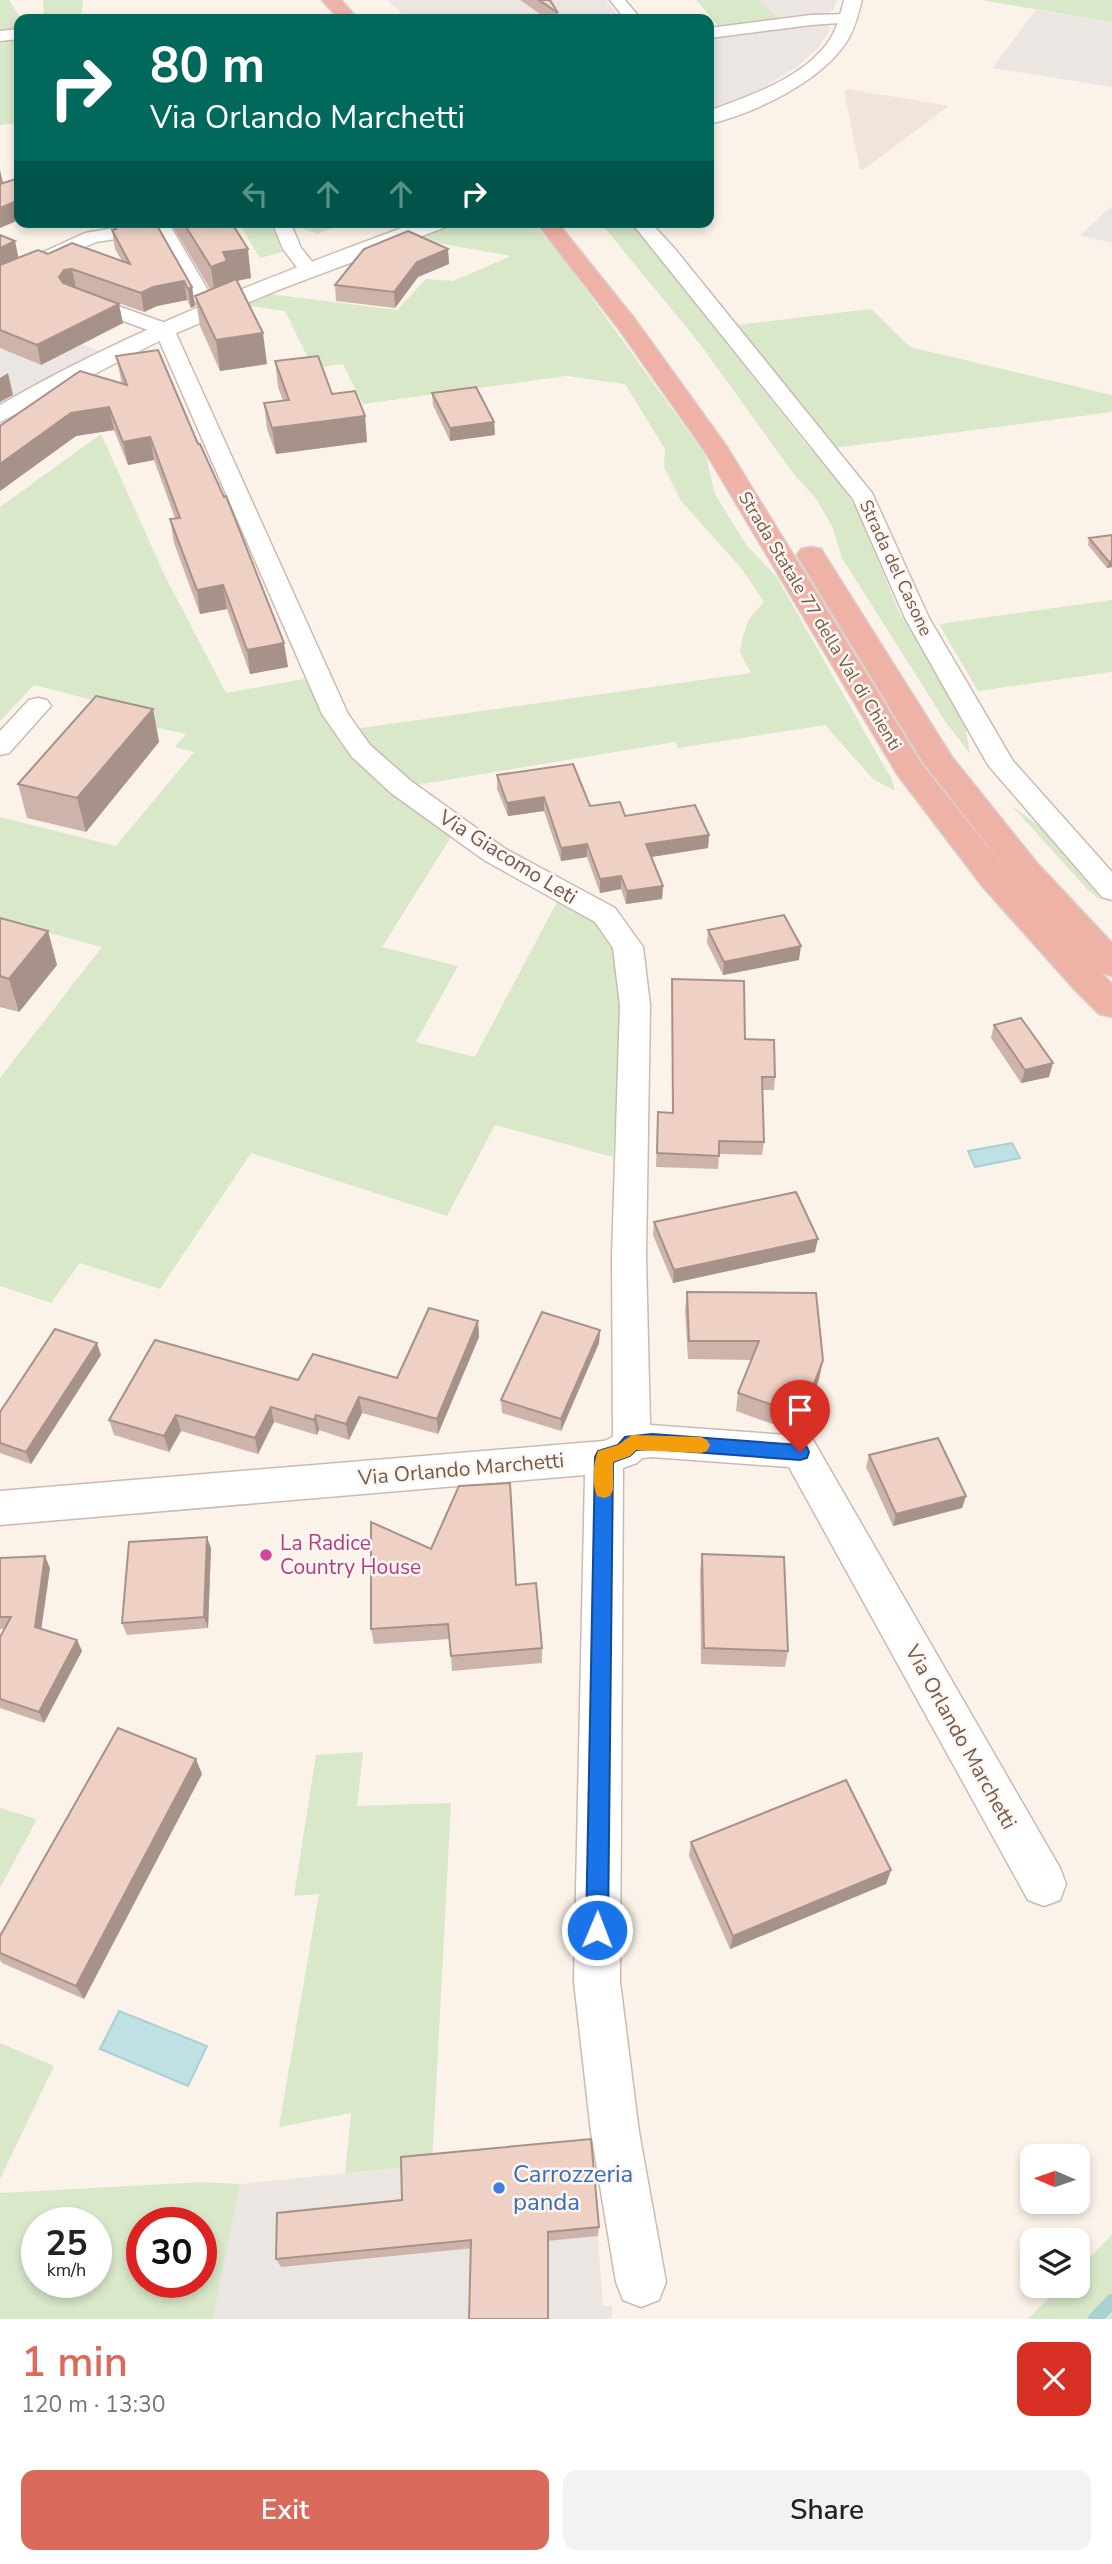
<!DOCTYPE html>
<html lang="en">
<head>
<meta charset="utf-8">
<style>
  body { margin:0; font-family:"Nunito Sans",sans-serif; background:#f2f2f2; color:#222; height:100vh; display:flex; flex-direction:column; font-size:26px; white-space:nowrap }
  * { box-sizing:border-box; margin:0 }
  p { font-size:23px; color:#767676 }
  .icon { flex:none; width:38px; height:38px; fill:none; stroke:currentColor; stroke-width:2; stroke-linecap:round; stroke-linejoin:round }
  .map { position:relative; height:2319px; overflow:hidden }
  .drawer { display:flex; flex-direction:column; background:#fff; flex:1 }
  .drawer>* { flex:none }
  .banner { position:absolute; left:14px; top:14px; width:700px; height:214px; border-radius:14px; box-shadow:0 4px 10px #0003; background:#00695c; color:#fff; overflow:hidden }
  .needle { width:46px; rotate:272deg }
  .fabs { position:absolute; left:1020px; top:2144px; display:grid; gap:14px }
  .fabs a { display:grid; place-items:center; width:70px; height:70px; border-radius:14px; background:#fff; box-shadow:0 4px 10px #0003; font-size:35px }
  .speed { position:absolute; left:21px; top:2207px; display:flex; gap:14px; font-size:35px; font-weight:700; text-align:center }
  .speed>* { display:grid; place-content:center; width:91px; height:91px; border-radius:50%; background:#fff; box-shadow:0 4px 10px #0003; line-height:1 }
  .speed small { font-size:18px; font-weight:400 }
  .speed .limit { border:10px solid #d22; background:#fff; color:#111 }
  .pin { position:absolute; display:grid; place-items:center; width:60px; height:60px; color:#fff; margin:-72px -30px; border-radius:50% 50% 50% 0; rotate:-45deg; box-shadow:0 0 7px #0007 }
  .pin .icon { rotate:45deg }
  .me { position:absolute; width:77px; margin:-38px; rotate:1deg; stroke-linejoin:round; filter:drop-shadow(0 0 5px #0008) }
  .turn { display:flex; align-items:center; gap:24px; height:147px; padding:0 21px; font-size:32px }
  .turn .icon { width:91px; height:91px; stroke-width:2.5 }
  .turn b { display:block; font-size:49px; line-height:60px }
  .lanes { display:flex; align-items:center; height:66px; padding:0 21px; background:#0003; justify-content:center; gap:35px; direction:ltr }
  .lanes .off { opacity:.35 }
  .round { display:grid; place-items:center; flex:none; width:74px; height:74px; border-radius:14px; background:#f2f2f2 }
  .headline { display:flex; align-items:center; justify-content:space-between; height:119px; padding:0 21px }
  h1 { font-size:42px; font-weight:600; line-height:52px; color:#da6a5a }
  .primary-button { display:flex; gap:14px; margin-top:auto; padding:14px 21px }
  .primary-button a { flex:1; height:80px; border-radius:14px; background:#da6a5a; color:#fff; font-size:28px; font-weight:600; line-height:80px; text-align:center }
  .primary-button a+a { background:#f2f2f2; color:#222 }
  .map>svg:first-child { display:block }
  .residential { fill:#f2e4d9 }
  .industrial { fill:#ece6e2 }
  .green { fill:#d8e8c9; fill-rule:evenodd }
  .water { fill:#bfe1e3; stroke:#a7d1d4; stroke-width:2 }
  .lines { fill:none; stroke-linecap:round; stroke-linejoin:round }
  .stream { stroke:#a7d1d4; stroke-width:14 }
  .street-casing { stroke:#ccbab0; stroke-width:3 }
  .secondary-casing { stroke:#d1bcb1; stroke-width:3 }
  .highway-casing { stroke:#d8d1ce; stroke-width:3 }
  .street { fill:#fff; fill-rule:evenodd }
  .secondary { fill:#fff; fill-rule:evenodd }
  .highway { fill:#efb2a6; fill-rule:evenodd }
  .wall { fill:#cdb3a9 }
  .shaded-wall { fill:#a79289 }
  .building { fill:#eed0c4; stroke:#a79289; stroke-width:2 }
  .route { fill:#1a73e8; stroke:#114b97; stroke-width:2 }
  .slow { fill:#f59e0b }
  .hotel-dot { fill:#d1479c; stroke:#fef7f0; stroke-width:2.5 }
  .shop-dot { fill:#3f7fe0; stroke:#fef7f0; stroke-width:2.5 }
  .labels { text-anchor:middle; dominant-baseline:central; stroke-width:5; stroke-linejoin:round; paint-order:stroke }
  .far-street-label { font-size:18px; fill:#74594f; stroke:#fef7f0 }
  .street-label { font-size:21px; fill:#74594f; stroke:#fef7f0 }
  .hotel-label { font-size:21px; fill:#b23c85; stroke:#fef7f0; text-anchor:start }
  .near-shop-label { font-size:24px; fill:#366cbe; stroke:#fef7f0; text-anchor:start }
</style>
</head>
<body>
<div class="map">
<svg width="1112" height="2319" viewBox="0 0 1112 2319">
  <rect width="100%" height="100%" fill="#fbf3ea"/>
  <polygon class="residential" points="846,89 949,106 866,168 860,170 844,91"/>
  <g class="industrial">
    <polygon points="387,0 606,0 622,19 408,19"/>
    <polygon points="759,0 837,0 834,9 828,14 781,21"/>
    <polygon points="1036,10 1112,22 1112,87 992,68"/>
    <polygon points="813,23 826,24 831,28 820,46 797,67 760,89 709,110 709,37"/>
    <polygon points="1112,206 1112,243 1080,235"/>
    <polygon points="19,319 99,351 0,405 0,328"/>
    <polygon points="591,2149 603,2306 612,2306 612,2319 213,2319 240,2184"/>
  </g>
  <g class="green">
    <polygon points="0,0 9,0 21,19 19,29 0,31"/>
    <polygon points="43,0 83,0 82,13 76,19 44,19"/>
    <polygon points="696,0 759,0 781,21 720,28"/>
    <polygon points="981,0 1112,0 1112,22"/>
    <polygon points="19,37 19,123 0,125 0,39"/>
    <polygon points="238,222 347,222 317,234 289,223 272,226 282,252 260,258"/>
    <polygon points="457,222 532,222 563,258 706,456 715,494 747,546 776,576 892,780 895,791 873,779 825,725 678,748 675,742 410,786 354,729 751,673 740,652 743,636 749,619 764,602 741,568 681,501 664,467 665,449 625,384 566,376 363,404 343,364 313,368 285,311 242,305 270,294 397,310 426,279 453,281 511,256 414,239"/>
    <polygon points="600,222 630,222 639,232 806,444 834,476 857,509 899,612 964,720 970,754 945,721 842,558 832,526 815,497 796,477 700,344"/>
    <polygon points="871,309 910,347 1112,395 1112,412 834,448 738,325"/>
    <polygon points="101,434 164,574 226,693 309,678 396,794 451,837 382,947 458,966 416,1042 475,1057 558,900 592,919 615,951 622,1009 613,1157 495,1125 447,1216 251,1153 160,1289 80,1263 51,1303 0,1286 0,1078 102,947 0,920 0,817 116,846 194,752 175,747 186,734 89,713 100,702 34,685 0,721 0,507"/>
    <polygon points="1112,600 1112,672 978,691 939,624"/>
    <polygon points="1011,805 1043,829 1104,903 1087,889"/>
    <polygon points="363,1752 357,1806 451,1803 432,2165 345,2173 351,2113 279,2127 319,1894 294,1896 316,1755"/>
    <polygon points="0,1808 37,1819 0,1888"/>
    <polygon points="0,2043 54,2066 0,2179"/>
    <path d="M203,2182l37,2 -27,135h-213v-126zM37,2222h59v60h-59zM142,2222h59v60h-59z"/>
    <polygon points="1112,2235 1112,2319 1028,2319 1061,2286 1078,2286 1078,2269"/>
  </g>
  <g class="water">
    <polygon points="1012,1143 1020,1158 975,1167 968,1151"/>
    <polygon points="119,2011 207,2046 188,2086 100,2049"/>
  </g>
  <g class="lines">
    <polyline class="stream" points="1095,2319 1112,2301"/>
    <g class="street-casing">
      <g id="street">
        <polygon points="610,0 625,0 641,19 625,19"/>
        <polygon points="848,14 856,19 853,22 811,25 709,38 709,28 811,15"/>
        <polygon points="19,29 19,39 0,41 0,31"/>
        <polygon points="150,222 168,222 219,309 216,313 202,313 156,233 96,242 0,285 0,272 85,233"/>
        <polygon points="272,222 290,222 301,248 319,270 316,274 302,274 283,249"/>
        <polygon points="631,222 650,222 675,249 872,493 929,618 1013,761 1112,872 1112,900 1102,897 988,765 905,618 853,499"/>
        <polygon points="79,292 171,325 174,329 348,714 370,745 411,781 504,848 615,908 643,947 650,1005 646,1256 650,1425 800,1436 813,1440 1060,1868 1066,1884 1060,1900 1044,1906 1028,1900 789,1467 652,1457 642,1458 637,1463 623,1468 620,1982 639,2132 666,2282 659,2300 641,2307 623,2300 616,2282 591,2132 574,1982 585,1475 0,1525 0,1491 604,1441 613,1437 612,1256 620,1005 613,948 595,922 484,860 391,793 352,757 322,714 156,333 72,302 69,298 72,294"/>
        <polygon points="38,698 47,700 51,706 9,753 0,755 0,731 29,700"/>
      </g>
    </g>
    <g class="secondary-casing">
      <g id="secondary">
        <path d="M844,0h18c-4,14 -7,29 -15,41 -26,41 -92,72 -138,83v-13c42,-16 99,-34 123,-75 6,-11 9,-24 12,-36z"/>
        <path d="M418,222h30l-2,5 -168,63 -111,47 -167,85v-17c133,-77 274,-130 418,-183z"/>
      </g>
    </g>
    <g class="highway-casing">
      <g id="highway">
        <polygon points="322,0 341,0 358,19 339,19"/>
        <polygon points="536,222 557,222 634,318 727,447 921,763 1007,871 1012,877 923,762 797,555 801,549 811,547 821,549 952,757 1037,863 1112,943 1112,976 1100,972 1071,941 1112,984 1112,1017 1099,1014 1075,990 983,887 897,774 706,453 618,328"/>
      </g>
    </g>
    <use href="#street" class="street"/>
    <use href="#secondary" class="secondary"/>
    <use href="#highway" class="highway"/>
  </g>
  <g class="wall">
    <polygon points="520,0 550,0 558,13 558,19 547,19"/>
    <polygon points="105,222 155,222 192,287 195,306 191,308 187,300 157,306 144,312 76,288 123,323 41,365 0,348 0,235 19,258 48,254 122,261 115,249 112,230 114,230 113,226 108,227"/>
    <polygon points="170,222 231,222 251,278 237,281 267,364 220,371 200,326 195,296 210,289"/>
    <polygon points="448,249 449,264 418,277 395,308 336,301 335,285"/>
    <polygon points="116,356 288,667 250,674 227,609 200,614 174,543 170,519 175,518 154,460 128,465 114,430 76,436 0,491 0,426 122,384"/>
    <polygon points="275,361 332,394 365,416 367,442 276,454 267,429 264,403 283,401 278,387"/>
    <polygon points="432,393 494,422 495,435 450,441 433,405"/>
    <polygon points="1112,535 1112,567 1107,568 1088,545 1089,538"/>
    <polygon points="153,709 159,742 86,832 27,818 18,784"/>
    <polygon points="497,775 590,806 625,816 709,835 708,848 651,857 663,886 662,899 626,904 621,889 600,893 587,857 561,861 544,811 508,816 497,789"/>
    <polygon points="0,918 48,931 57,965 19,1012 0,1007"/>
    <polygon points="708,930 799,960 723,975 707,943"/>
    <polygon points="672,979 745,1039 775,1077 774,1090 762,1090 764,1142 762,1155 719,1154 718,1169 656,1167 658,1112 672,1113"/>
    <polygon points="994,1025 1049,1077 1021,1083 991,1038"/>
    <polygon points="654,1222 815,1252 673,1283 653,1235"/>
    <polygon points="687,1292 823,1360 819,1379 798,1433 736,1411 738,1393 752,1360 688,1359 685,1310"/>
    <polygon points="478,1321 479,1337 438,1434 362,1413 349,1440 319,1430 317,1435 274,1422 258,1454 181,1431 169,1452 114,1435 109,1420 298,1380 397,1378"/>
    <polygon points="600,1330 599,1343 561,1431 502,1413 501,1400"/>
    <polygon points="101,1355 31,1464 0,1453 0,1412"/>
    <polygon points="869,1455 966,1496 962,1508 893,1526 866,1467"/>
    <polygon points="211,1548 208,1628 127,1635 122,1623"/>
    <polygon points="702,1554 788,1651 785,1667 701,1664 700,1571"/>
    <polygon points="0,1558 50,1568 41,1629 77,1640 82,1651 44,1723 0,1708 0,1637 4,1629 0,1629"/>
    <polygon points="516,1585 542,1648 542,1663 452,1671 450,1639 374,1644 371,1629"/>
    <polygon points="202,1774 84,1999 2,1963 0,1960 0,1936"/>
    <polygon points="691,1842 891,1870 886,1884 730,1949 689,1856"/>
    <polygon points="599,2227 598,2236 281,2267 276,2259"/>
  </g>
  <g class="shaded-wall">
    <polygon points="0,170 4,187 0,189"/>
    <polygon points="19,200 19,220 0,228 0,208"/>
    <polygon points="107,222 133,222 112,223 113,226 108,227"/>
    <polygon points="15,241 19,260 0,269 0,248"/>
    <polygon points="248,249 251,278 230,282 215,297 211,267 223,252"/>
    <polygon points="448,249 449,264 418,277 395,308 394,292 417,262"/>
    <polygon points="72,269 76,288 62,296 59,277 64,270"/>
    <polygon points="184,281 187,300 157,306 144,312 141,293 153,287"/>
    <polygon points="192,287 195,306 191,308 188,289"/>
    <polygon points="119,304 123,323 41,365 37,345"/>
    <polygon points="263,333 267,364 220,371 216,340"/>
    <polygon points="8,373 13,395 0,402 0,378"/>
    <polygon points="109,407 114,430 76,436 0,491 0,464 71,413"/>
    <polygon points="365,416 367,442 276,454 272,428"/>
    <polygon points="494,422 495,435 450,441 450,428"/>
    <polygon points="150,437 154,460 128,465 123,442"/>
    <polygon points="1112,561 1112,567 1107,568 1109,562"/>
    <polygon points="223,585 227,609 200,614 197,590"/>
    <polygon points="284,643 288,667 250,674 247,650"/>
    <polygon points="153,709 159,742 86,832 77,798"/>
    <polygon points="544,797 544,811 508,816 507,803"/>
    <polygon points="709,835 708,848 645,858 646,844"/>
    <polygon points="587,844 587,857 561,861 561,848"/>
    <polygon points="621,876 621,889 600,893 600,879"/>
    <polygon points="663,886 662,899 626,904 627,891"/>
    <polygon points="48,931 57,965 19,1012 9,979"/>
    <polygon points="801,946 799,960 723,975 724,962"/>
    <polygon points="1053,1063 1049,1077 1021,1083 1025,1070"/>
    <polygon points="818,1239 815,1252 673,1283 674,1270"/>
    <polygon points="478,1321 479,1337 438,1434 437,1419"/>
    <polygon points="600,1330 599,1343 561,1431 561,1419"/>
    <polygon points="97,1343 101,1355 31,1464 26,1452"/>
    <polygon points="823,1360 819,1379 798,1433 802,1415"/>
    <polygon points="359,1397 362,1413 349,1440 346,1424"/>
    <polygon points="271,1407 274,1422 258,1454 255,1438"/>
    <polygon points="176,1415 181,1431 169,1452 164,1436"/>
    <polygon points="316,1415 319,1430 317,1435 314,1420"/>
    <polygon points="966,1496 962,1508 893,1526 896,1514"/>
    <polygon points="207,1537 211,1548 208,1628 204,1617"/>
    <polygon points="45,1556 50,1568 40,1638 35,1627"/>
    <polygon points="77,1640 82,1651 44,1723 39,1712"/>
    <polygon points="196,1759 202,1774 84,1999 76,1986"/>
    <polygon points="891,1870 886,1884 730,1949 733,1936"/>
  </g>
  <g class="building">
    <polygon points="539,0 550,0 558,13"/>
    <polygon points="18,175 19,176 19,200 0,208 0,184 16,179"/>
    <polygon points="118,222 155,222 192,287 188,289 184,281 153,287 141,293 72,269 64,270 59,277 63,283 119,304 37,345 0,330 0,265 38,250 48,254 72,243 130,264 112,230 116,229 112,223"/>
    <polygon points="183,222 231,222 248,249 223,252 227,261 211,267"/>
    <polygon points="408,231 448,249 417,262 394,292 335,285 364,249"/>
    <polygon points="0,235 15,241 0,248"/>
    <polygon points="236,279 263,333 216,340 195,296"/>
    <polygon points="158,350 198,444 200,444 224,497 226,496 284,643 247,650 223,585 197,590 170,519 180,518 150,437 123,442 109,407 71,413 0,464 0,426 80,371 127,385 116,356"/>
    <polygon points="318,356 332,394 355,391 365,416 272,428 264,403 289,400 275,361"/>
    <polygon points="476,387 494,422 450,428 432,393"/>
    <polygon points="1112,535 1112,561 1109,562 1089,538"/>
    <polygon points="96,696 153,709 77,798 18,784"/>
    <polygon points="573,764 590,806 620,802 625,816 695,805 709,835 646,844 663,886 627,891 621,876 600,879 587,844 561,848 544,797 507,803 497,775"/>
    <polygon points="784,915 801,946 724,962 708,930"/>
    <polygon points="0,918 48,931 9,979 0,976"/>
    <polygon points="672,979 744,981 745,1039 774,1040 775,1077 762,1077 764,1142 719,1141 719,1156 657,1153 658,1112 673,1113"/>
    <polygon points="1021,1018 1053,1063 1025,1070 994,1025"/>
    <polygon points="796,1192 818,1239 674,1270 654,1222"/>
    <polygon points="687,1292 816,1293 823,1360 802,1415 738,1393 759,1341 689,1341"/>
    <polygon points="429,1308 478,1321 437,1419 359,1397 346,1424 316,1415 314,1420 271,1407 255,1438 176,1415 164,1436 109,1420 155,1340 298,1380 313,1354 397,1378"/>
    <polygon points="542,1312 600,1330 561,1419 501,1400"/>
    <polygon points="55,1329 97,1343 26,1452 0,1443 0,1412"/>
    <polygon points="938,1438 966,1496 896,1514 869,1455"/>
    <polygon points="510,1483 516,1585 536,1583 542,1648 451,1656 448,1624 371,1629 371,1522 431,1549 459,1486"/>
    <polygon points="207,1537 204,1617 122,1623 129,1542"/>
    <polygon points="702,1554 784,1557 788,1651 704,1648"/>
    <polygon points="45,1556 35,1627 77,1640 39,1712 0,1699 0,1637 11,1617 0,1617 0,1558"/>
    <polygon points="118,1728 196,1759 76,1986 0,1953 0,1936"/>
    <polygon points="846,1780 891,1870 733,1936 691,1842"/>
    <polygon points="591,2139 599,2227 548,2232 548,2319 469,2319 471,2240 276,2259 277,2213 402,2200 401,2157"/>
  </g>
  <polygon class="route" points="652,1434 800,1445 807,1447 809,1452 807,1458 800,1460 652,1449 636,1450 630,1456 613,1462 608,1930 605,1938 597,1941 590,1938 586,1930 595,1457 598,1451 618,1445 625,1437"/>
  <path class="slow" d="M632,1435l69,2 6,3 3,5 -3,6 -6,2 -65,-3 -6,6 -17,6v28l-3,6 -6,2 -7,-2c-5,-11 -4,-33 1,-45l20,-6z"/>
  <circle class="hotel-dot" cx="266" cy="1555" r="7"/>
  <circle class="shop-dot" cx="499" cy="2188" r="7"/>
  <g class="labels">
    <g class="far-street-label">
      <text transform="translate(896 568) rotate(65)">Strada del Casone</text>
      <text transform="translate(820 621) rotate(59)">Strada Statale 77 della Val di Chienti</text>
    </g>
    <g class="street-label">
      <text transform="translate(508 857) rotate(32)">Via Giacomo Leti</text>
      <text transform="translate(461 1469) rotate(-5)">Via Orlando Marchetti</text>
      <text transform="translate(961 1737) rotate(61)">Via Orlando Marchetti</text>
    </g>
    <g class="hotel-label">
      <text x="280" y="1543">La Radice<tspan x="280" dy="24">Country House</tspan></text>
    </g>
    <g class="near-shop-label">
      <text x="513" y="2174">Carrozzeria<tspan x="513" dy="28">panda</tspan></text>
    </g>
  </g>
</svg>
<div class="fabs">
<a><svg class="needle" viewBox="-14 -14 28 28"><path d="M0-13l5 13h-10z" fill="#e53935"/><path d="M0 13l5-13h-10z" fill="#767676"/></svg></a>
<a><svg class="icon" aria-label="layers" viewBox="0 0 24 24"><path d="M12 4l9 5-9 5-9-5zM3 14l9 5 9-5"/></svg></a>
</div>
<div class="speed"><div>25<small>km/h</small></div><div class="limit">30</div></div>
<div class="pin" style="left:800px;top:1452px;background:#d93025"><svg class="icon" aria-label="arrive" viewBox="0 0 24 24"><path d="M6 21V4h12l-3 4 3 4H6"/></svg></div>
<svg class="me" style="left:597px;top:1930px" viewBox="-20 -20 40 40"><circle r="17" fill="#1a73e8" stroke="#fff" stroke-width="3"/><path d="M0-11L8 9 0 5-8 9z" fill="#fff"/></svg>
<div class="banner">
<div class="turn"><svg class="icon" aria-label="right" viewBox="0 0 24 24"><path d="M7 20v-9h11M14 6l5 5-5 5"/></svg><div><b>80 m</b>Via Orlando Marchetti</div></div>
<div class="lanes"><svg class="icon off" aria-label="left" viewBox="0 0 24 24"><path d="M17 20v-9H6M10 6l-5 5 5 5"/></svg><svg class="icon off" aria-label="ahead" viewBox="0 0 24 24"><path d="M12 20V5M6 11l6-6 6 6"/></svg><svg class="icon off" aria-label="ahead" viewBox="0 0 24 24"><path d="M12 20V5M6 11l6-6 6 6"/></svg><svg class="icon" aria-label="right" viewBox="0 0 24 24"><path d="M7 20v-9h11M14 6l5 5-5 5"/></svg></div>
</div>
</div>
<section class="drawer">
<div class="headline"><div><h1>1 min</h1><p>120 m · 13:30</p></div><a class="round" style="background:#d93025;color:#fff"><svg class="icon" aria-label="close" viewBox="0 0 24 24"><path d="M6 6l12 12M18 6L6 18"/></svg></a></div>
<div class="primary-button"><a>Exit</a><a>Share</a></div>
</section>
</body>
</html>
